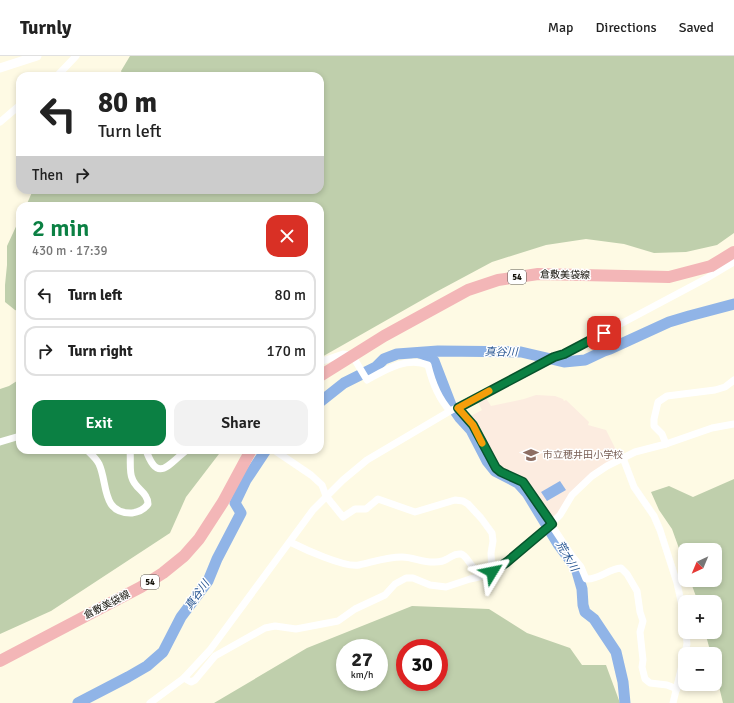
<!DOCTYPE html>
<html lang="en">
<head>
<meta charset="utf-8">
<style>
  body { margin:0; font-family:Signika,"Noto Sans JP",sans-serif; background:#f2f2f2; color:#222; height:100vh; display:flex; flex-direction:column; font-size:15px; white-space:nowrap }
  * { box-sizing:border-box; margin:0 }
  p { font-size:13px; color:#767676 }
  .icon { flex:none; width:22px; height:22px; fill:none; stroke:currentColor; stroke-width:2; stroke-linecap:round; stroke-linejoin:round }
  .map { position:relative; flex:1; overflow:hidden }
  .details { position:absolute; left:16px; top:146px; width:308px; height:252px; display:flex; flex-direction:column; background:#fff; border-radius:12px; box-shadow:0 2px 6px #0003 }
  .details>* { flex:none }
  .guide { position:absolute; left:16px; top:16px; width:308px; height:122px; border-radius:12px; box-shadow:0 2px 6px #0003; background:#fff; color:#222; overflow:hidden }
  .needle { width:26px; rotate:224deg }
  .fabs { position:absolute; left:678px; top:487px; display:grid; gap:8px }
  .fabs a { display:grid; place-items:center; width:44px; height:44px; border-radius:8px; background:#fff; box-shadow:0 2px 6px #0003; font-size:20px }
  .speed { position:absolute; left:336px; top:583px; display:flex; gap:8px; font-size:20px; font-weight:700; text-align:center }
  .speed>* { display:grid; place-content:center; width:52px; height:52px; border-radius:50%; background:#fff; box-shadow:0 2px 6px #0003; line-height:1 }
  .speed small { font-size:10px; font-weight:400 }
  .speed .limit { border:6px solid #d22; background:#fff; color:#111 }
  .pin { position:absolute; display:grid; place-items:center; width:34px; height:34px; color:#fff; margin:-17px; border-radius:8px; box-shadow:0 2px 6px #0006 }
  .me { position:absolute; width:44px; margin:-22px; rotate:55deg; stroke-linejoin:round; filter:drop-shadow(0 0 3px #0008) }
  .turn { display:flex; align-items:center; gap:14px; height:84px; padding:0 16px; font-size:18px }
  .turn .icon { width:52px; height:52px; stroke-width:2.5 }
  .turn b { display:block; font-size:28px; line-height:34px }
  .then { display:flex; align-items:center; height:38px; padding:0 16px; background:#0003; gap:8px; font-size:15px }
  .round { display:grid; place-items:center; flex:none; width:42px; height:42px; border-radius:12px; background:#f2f2f2 }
  .summary { display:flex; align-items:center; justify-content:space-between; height:68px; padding:0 16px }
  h1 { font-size:24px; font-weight:600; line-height:30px; color:#0b8043 }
  .cta { display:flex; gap:8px; margin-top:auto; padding:8px 16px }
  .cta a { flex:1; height:46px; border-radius:12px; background:#0b8043; color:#fff; font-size:16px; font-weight:600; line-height:46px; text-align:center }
  .cta a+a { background:#f2f2f2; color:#222 }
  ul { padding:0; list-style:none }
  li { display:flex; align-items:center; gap:12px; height:50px; margin:0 8px 6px; padding:0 8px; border:2px solid #e0e0e0; border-radius:12px }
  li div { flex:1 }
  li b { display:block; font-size:15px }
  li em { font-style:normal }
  header { display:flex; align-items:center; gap:24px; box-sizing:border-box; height:56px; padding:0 20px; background:#fff; border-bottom:1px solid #e0e0e0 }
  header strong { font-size:19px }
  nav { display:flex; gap:22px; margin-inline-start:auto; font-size:14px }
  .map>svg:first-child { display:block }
  .education { fill:#fcece0 }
  .green { fill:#bfcfac; fill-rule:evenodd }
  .water { fill:#90b4e7 }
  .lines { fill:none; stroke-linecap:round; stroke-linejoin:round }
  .river { stroke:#90b4e7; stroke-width:11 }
  .minor { stroke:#fff; stroke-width:7 }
  .tertiary { stroke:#fff; stroke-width:9 }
  .primary { stroke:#f3b6b7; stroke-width:12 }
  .route-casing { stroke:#07532c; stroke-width:10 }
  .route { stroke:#0b8043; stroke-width:7 }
  .slow { stroke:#f59e0b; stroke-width:7 }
  .labels { text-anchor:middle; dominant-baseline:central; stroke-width:3; stroke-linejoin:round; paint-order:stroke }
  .shield { fill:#fff; stroke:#585651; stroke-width:1 }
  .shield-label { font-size:9px; font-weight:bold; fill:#100e06 }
  .street-label { font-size:10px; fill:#100e06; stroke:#fff }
  .education-label { font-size:10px; fill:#785e54; stroke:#fff; text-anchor:start }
  .water-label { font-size:11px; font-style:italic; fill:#265592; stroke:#fff }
</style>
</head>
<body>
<header>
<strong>Turnly</strong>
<nav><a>Map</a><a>Directions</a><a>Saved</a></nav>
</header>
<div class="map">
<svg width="734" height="647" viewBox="0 0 734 647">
  <rect width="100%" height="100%" fill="#fefae4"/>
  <polygon class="education" points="536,339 555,340 563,343 564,345 566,344 589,366 588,369 606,374 619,400 593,415 560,456 552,463 535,438 535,436 524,424 501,412 499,410 478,371 469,361 482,354 478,346 486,342 491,350 524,343"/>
  <g class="green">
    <polygon points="130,0 734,0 734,177 717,189 686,196 654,197 624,188 586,183 546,189 492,206 436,236 320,302 320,150 26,150 33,134 320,134 320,20 123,20 121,15"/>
    <polygon points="20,162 20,256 15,254 5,246 5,229 7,209 7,190"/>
    <polygon points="20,323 20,394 222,394 186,441 170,477 51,555 0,578 0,333 9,330"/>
    <polygon points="734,423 734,647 723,647 715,614 715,598 711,598 705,576 715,576 715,546 698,546 690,524 715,524 715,494 685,494 685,509 672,473 659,454 651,436 669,430 693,441"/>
    <path d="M412,550l77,3 38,24 43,15 12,17h24l14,38h-406l93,-55zM345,592h34v34h-34zM405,592h34v34h-34z"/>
  </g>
  <polygon class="water" points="560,425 566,434 547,445 541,436"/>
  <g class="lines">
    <g class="river">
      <polyline points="419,297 423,298 434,305 451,349 460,362 471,374 487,405 495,415 518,427 527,437 558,488 576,512 582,533 583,549 585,556 594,563 616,596 623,626 625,647"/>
      <polyline points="320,346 344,327 376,311 384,303 397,298 438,295 521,296 564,306 585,304 604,295 610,293 669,266 689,260 734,248"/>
      <polyline points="78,647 128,621 147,610 163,596 181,561 208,525 217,503 241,457 235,447 246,424 266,394"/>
    </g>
    <g class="minor">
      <polyline points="57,20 76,0"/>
      <polyline points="0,66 20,49"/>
      <path d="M320,306l23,-8 9,1 15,25c18,-10 40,-24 61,-15 4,17 11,34 22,46"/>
      <path d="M458,352l15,17 23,43 5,4 22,10 49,74 9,11 5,12c13,1 22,-10 35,-11l6,6 10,17 3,21 3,9 -3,11 3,28 -1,7 3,12 5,4 17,2 10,4"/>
      <polyline points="0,386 20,380"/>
      <polyline points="666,388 662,378 654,370 654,363 658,346 667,340 715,334 725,331 734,324"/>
      <path d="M87,394c4,4 10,9 12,14 9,19 2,50 33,49 7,-1 12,-3 16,-9 0,-12 -13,-15 -16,-26 -3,-7 -1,-20 -2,-28"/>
      <path d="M146,394c12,35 23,13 41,0"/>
      <polyline points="274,394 311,419 322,429 326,440 343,461 355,453 366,453 378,443 415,456 455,444 463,445 468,448 481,462 492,477 493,485 491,497 492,516"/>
      <polyline points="623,402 634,431 654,460 660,474 677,527 685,563"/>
      <path d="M290,486c14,7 55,26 69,23 14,-3 28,-8 43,-8 11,0 22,6 33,5 3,0 9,-1 12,-3 5,-2 7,-6 14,-5 8,2 8,17 25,20"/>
      <polyline points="184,622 191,626 195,624 215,600 265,572 275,570 296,573 338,565 355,553 385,539 395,528 406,522 413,522 430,529 446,531 470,523 479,521 492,516 507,506 551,468 560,459 572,439 592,420 607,410 635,396 666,388 712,372 734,368"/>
      <polyline points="150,647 184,622 210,594 313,454 343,424 367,404 450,355 554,301 564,298 707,222 734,206"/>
      <polyline points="673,647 687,588 686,576"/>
    </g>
    <polyline class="tertiary" points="0,12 37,0"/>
    <g class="primary">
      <polyline points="320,320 384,280 468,234 498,224 538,218 669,221 711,210 734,196"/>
      <polyline points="0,605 141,531 163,517 184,500 199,483 223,446 251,394"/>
    </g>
  </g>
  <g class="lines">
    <g class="route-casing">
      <polyline id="route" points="492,516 507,506 552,468 523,426 501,416 496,412 473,369 458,352 554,301 564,298 604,277"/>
    </g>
    <use href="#route" class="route"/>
    <polyline class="slow" points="482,387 473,369 458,352 489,335"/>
  </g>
  <defs>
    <g id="school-bare" transform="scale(1.2)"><path d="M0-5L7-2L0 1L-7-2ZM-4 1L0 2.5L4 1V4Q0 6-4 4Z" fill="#8d6e63" stroke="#fff" stroke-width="2.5" paint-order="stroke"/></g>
  </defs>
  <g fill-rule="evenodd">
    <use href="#school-bare" x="531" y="399"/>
  </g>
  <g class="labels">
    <g class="shield">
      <rect x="508" y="214" width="18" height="14" rx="3"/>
      <rect x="141" y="519" width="18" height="14" rx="3"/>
    </g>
    <g class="shield-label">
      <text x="517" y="221">54</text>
      <text x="150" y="526">54</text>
    </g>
    <g class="street-label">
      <text transform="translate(565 219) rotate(1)">倉敷美袋線</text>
      <text transform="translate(107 549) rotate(-27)">倉敷美袋線</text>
    </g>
    <g class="education-label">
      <text x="543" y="399">市立穂井田小学校</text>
    </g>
    <g class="water-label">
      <text transform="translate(501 296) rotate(1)">真谷川</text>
      <text transform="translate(567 500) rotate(60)">荒木川</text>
      <text transform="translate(197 539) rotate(-54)">真谷川</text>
    </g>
  </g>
</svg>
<div class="fabs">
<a><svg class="needle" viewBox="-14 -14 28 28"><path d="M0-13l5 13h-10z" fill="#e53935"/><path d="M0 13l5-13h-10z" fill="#767676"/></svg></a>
<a>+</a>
<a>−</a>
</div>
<div class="speed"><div>27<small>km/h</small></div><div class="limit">30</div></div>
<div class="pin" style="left:604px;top:277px;background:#d93025"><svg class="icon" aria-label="arrive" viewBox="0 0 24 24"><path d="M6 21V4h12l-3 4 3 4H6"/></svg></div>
<svg class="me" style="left:492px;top:516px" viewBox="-20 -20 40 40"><path d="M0-17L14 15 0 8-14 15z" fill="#0b8043" stroke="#fff" stroke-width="4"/></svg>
<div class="guide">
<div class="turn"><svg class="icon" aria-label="left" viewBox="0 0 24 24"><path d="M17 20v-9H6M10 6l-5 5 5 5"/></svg><div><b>80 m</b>Turn left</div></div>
<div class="then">Then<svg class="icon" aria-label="right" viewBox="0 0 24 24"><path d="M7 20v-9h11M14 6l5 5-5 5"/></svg></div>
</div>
<section class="details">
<div class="summary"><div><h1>2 min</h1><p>430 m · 17:39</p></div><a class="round" style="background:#d93025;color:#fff"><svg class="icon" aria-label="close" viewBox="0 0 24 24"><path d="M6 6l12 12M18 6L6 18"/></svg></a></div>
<ul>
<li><svg class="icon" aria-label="left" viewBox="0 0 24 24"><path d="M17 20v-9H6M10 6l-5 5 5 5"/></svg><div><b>Turn left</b></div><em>80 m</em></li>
<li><svg class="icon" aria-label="right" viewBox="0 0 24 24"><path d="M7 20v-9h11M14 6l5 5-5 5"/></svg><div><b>Turn right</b></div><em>170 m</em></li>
</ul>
<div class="cta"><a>Exit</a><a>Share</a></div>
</section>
</div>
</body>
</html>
